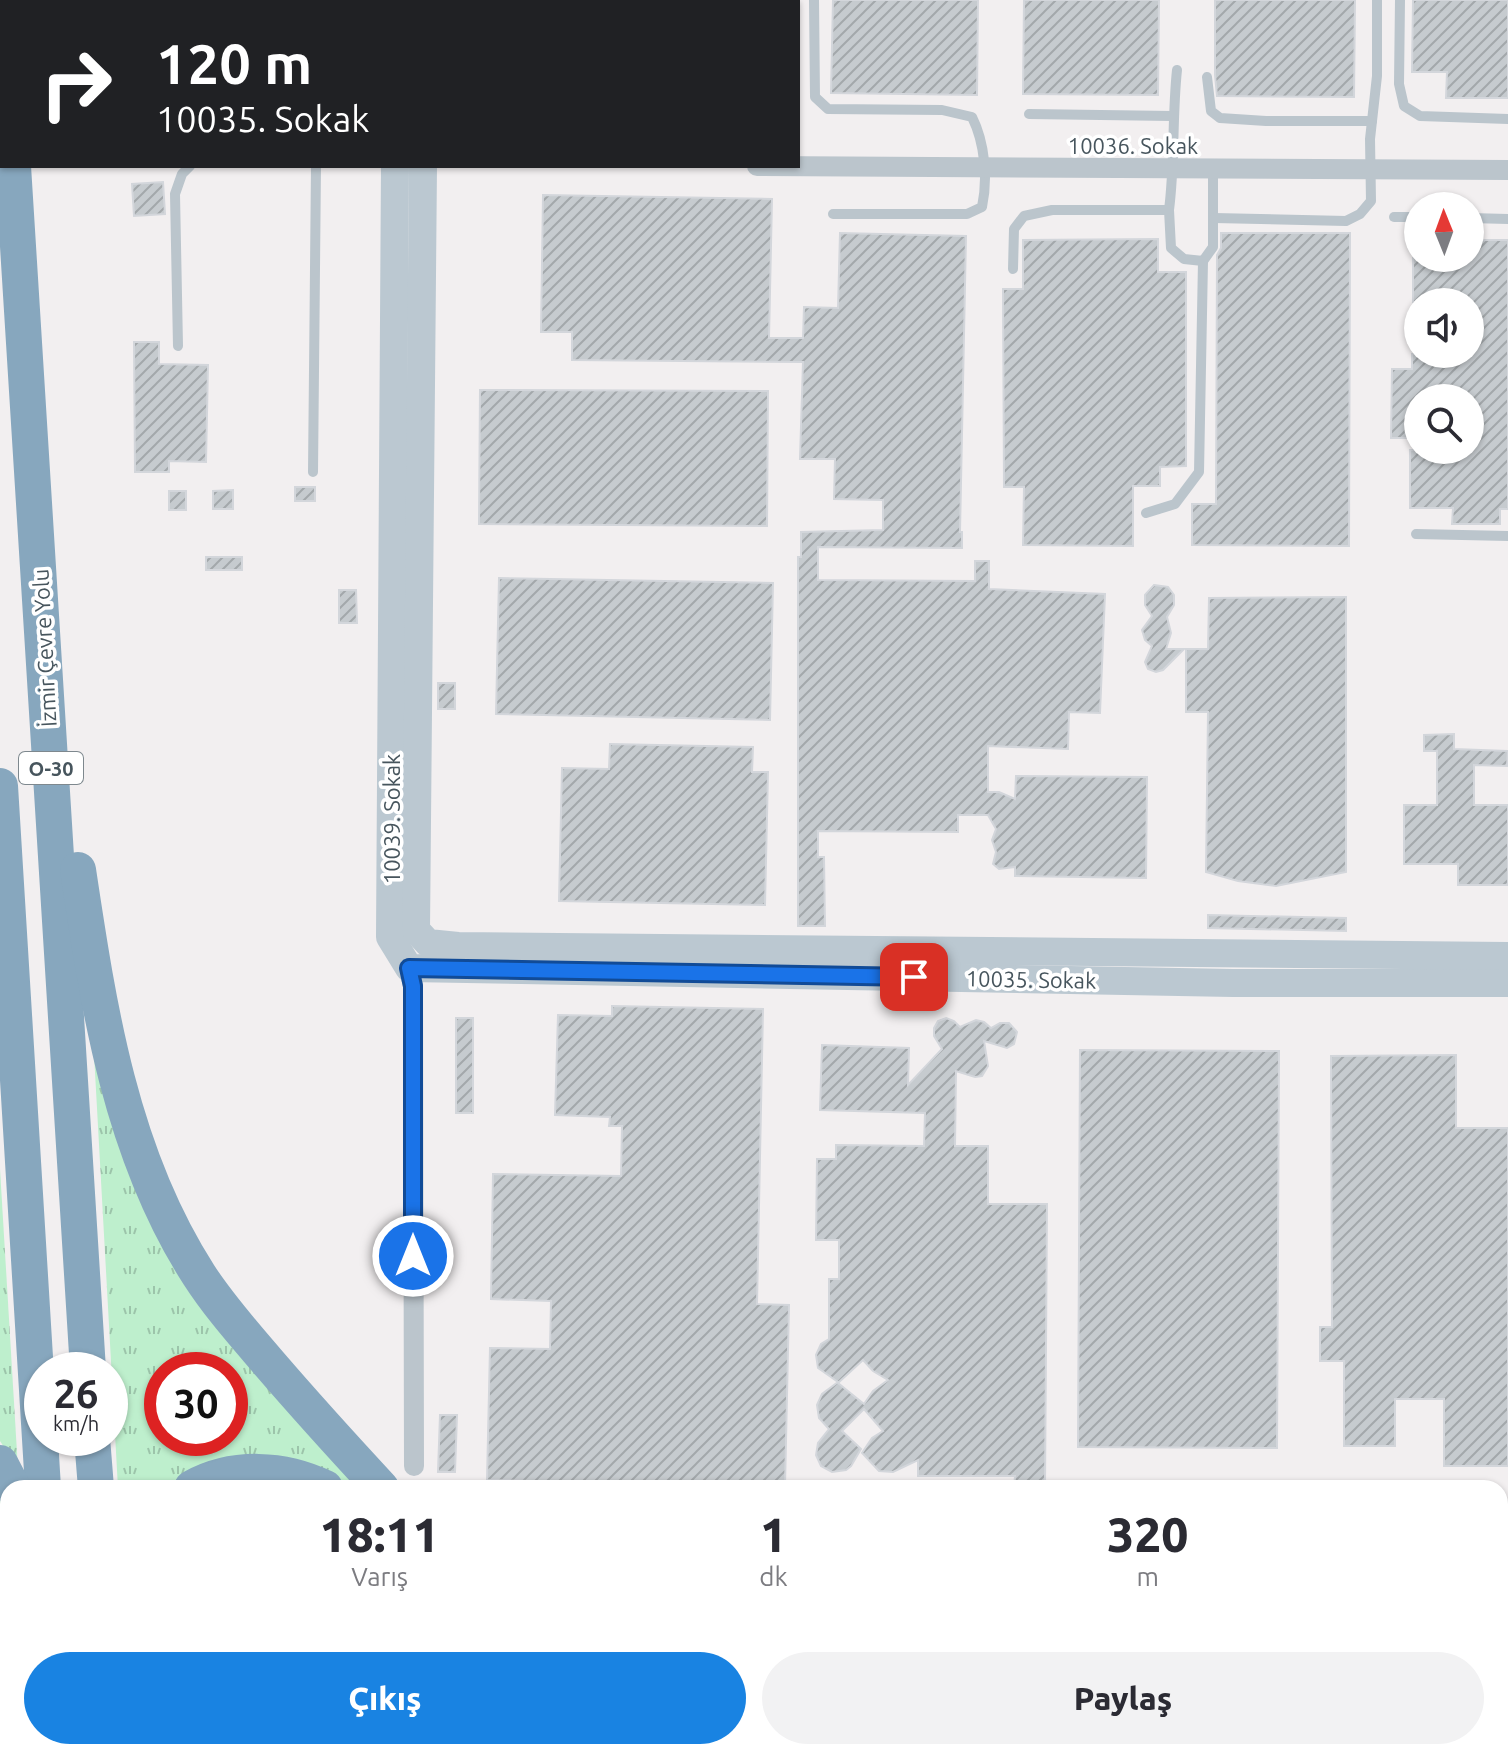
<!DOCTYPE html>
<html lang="tr">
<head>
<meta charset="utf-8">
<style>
  body { margin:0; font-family:Ubuntu,sans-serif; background:#f2f2f3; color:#2b2b33; height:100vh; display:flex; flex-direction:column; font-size:30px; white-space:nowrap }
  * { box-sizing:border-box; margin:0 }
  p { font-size:26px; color:#7c7c81 }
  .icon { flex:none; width:44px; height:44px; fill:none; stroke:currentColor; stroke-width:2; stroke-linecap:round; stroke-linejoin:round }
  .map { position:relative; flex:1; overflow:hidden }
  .details { position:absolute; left:0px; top:1480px; width:1508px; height:280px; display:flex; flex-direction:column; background:#fff; border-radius:24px 24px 0 0; box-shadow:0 2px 6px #0004 }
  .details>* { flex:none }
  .top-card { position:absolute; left:0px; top:0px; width:800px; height:168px; box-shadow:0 2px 6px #0004; background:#202124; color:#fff; overflow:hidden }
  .needle { width:52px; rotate:359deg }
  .fabs { position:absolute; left:1404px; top:192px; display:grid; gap:16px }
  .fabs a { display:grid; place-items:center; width:80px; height:80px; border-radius:50%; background:#fff; box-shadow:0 2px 6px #0004; font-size:40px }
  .speed { position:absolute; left:24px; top:1352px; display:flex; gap:16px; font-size:40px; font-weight:700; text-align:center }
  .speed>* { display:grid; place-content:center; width:104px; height:104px; border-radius:50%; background:#fff; box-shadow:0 2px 6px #0004; line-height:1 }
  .speed small { font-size:20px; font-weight:400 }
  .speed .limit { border:12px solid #d22; background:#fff; color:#111 }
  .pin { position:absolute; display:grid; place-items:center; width:68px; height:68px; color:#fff; margin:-34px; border-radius:16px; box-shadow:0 4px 12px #0006 }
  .me { position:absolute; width:88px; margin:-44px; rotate:0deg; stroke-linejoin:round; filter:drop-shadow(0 0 6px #0008) }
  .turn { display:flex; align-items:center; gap:28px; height:168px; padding:0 24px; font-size:36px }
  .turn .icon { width:104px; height:104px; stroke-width:2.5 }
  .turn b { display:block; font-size:56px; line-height:68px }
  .eta { display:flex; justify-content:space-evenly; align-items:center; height:136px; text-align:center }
  .eta b { font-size:48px; font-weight:800; line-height:56px }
  .action { display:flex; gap:16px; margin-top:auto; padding:16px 24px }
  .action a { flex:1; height:92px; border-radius:48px; background:#1983e2; color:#fff; font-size:32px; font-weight:800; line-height:92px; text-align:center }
  .action a+a { background:#f2f2f3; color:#2b2b33 }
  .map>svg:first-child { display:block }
  .grass { fill:url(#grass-tufts); fill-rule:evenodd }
  .building { fill:url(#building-hatch); stroke:#d3d6db; stroke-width:2; fill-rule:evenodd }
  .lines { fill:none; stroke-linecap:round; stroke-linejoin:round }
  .lane { stroke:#bbc5cc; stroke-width:10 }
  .street { stroke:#bbc5cc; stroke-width:20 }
  .secondary { stroke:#bbc8d1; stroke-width:28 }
  .highway { stroke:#87a7be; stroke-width:36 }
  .route-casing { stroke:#114b97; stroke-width:20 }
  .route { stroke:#1a73e8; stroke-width:14 }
  .labels { text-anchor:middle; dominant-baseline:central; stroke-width:7; stroke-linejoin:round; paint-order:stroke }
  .shield { fill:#fff; stroke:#7e888e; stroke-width:2 }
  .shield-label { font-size:20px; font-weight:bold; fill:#47555d }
  .street-label { font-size:22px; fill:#47555d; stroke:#fff }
</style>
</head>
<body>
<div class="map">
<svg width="1508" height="1760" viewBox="0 0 1508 1760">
  <defs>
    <pattern id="grass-tufts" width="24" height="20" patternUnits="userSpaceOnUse" patternTransform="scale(2)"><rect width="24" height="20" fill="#beefcd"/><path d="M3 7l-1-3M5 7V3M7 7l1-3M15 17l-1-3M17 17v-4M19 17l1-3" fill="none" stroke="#9cc4aa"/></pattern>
    <pattern id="building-hatch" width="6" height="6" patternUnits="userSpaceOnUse" patternTransform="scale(2)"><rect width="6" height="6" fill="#c6cbcf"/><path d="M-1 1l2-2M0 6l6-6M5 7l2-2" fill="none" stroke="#a3a8ab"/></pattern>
  </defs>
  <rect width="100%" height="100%" fill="#f2eff0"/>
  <g class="grass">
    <path d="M93,1036l24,89 248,363h-21l-13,-9 -146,-2 -16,11h-51zM162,1370h68v68h-68z"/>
    <polygon points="0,1169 18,1469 0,1441"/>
    <polygon points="0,1483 8,1502 8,1682 0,1682"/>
  </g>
  <g class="building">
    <polygon points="833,0 978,0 977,95 831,93"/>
    <polygon points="1024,0 1159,0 1158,95 1023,94"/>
    <polygon points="1215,0 1355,0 1354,97 1217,96 1215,75"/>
    <polygon points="1413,0 1508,0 1508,98 1446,98 1447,72 1412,72"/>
    <polygon points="163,182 165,214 134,216 132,184"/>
    <polygon points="543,195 772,199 769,338 803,338 804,307 838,308 840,233 966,236 960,532 962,532 962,548 818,547 818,580 975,581 975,561 989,561 989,589 1105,594 1100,713 1069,712 1068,749 988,746 988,792 999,792 1015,799 1016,776 1147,777 1146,878 1015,876 1015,867 999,869 993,864 996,852 992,840 996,829 988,815 958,815 958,832 818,831 818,857 824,857 825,926 798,926 798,557 801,557 801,532 883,530 883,500 834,499 835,459 800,459 803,362 572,360 572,332 541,332"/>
    <polygon points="1221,233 1350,233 1349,546 1192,545 1192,504 1216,504 1217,255 1221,248"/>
    <polygon points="1158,239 1158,272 1186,272 1186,466 1160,467 1160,486 1133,486 1133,546 1023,545 1024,487 1004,487 1003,289 1023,289 1023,240"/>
    <polygon points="1470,240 1508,240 1508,509 1500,509 1500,524 1452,524 1453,508 1410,508 1410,450 1470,450 1470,398 1418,398 1418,438 1391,438 1392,369 1412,369 1412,354 1470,354 1470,302 1413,302 1413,258 1470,258"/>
    <polygon points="134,342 159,342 159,364 208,365 206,462 169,461 169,472 135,472"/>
    <polygon points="480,390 768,391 767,526 479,524"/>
    <rect x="295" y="487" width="20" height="14"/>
    <polygon points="233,490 233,509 213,509 213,491"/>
    <rect x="169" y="491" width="17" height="19"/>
    <rect x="206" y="557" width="36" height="13"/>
    <polygon points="499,578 773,583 770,720 496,714"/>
    <polygon points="1154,585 1168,587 1174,595 1174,605 1167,617 1171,633 1166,649 1184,649 1163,670 1156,672 1148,669 1145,662 1152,646 1145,640 1142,630 1152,616 1145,605 1145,595"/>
    <polygon points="339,590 356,590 357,623 339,623"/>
    <polygon points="1346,597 1346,872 1276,886 1238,881 1206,872 1208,712 1186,712 1186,649 1208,649 1209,598"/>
    <rect x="438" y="683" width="17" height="26"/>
    <polygon points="1454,734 1454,749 1508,751 1507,766 1474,765 1474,805 1508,805 1508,885 1458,885 1458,864 1404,864 1404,805 1437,805 1437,751 1424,751 1424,735"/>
    <polygon points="610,744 753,747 752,772 768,772 765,905 559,901 562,768 609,769"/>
    <polygon points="1208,915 1346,918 1346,931 1208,928"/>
    <polygon points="612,1006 763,1009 757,1304 789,1305 785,1486 487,1480 490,1348 550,1349 551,1301 491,1299 493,1174 621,1176 622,1126 609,1126 610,1117 555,1115 558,1015 612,1016"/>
    <rect x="456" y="1018" width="17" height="95"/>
    <path d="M946,1018l8,3 6,6 16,-7 8,2 7,6 9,-5h9l8,9 -3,12 -7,4 -23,-7 4,25 -6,10 -7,1 -19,-6 -1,75h33v58h59l-2,284h-31l1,-12h-97v-16l-25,12 -14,-1 -17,-18 10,-15 11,-7 -19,-22 -22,22 19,18 -10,17 -5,4 -14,2 -11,-6 -5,-11 2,-12 11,-14 -10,-11 -2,-13 5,-11 16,-12 -20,-14 -2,-13 5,-11 8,-5v-60h10v-39h-23l1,-81h19v-14l88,1 1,-33 -105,-3 2,-65 87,3 -1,37 34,-36 -8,-13v-8l4,-7zM863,1360l10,11 15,9 -15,11 -9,13 -26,-21z"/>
    <polygon points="1080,1050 1279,1051 1277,1448 1078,1447"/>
    <polygon points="1456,1055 1456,1128 1508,1128 1508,1466 1444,1466 1444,1399 1395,1399 1395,1446 1344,1446 1344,1361 1320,1361 1320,1327 1332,1327 1331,1056"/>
    <polygon points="440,1415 457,1415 455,1472 438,1472"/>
  </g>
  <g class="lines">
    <g class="lane">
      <path d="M814,0l1,97 13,12 114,1 30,7c13,26 16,62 10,90l-15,7h-134"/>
      <polyline points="1400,0 1399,84 1404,106 1420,116 1508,119"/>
      <polyline points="1207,77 1211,111 1220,118 1266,121 1372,121"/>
      <polyline points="1029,114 1172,116"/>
      <polyline points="1169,210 1171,248 1184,259 1203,261 1213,247 1213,170"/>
      <polyline points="1394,217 1418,217"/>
      <polyline points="1214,218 1346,221 1360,214 1371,201 1370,139 1377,76 1377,0"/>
      <polyline points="1470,218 1508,219"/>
      <path d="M1013,269l1,-40 10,-13 28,-6h117c6,-46 3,-93 8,-140"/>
      <polyline points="178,346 175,194 182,174 190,166"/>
      <polyline points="313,472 316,166"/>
      <polyline points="1146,513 1175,504 1199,472 1203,261"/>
      <polyline points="1416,534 1508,536"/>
    </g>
    <g class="street">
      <polyline points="757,166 1508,170"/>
      <polyline points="409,968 413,986 414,1466"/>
    </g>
    <g class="secondary">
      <polyline points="396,2 396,0"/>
      <polyline points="424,2 424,0"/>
      <polyline points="395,166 390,937 409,968 1233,983 1508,983"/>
      <polyline points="423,166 416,930 428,943 458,946 1508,956"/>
      <polyline points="0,1712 8,1712"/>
      <polyline points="1500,1735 1508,1735"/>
      <polyline points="0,1741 8,1741"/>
      <polyline points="681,1752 1012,1760"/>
    </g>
    <g class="highway">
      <polyline points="2,0 3,2"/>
      <polyline points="13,166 88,1370"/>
      <polyline points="0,786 43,1488"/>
      <path d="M78,870c21,140 43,284 121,405 20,31 45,59 68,86 37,43 75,85 114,127"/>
      <polyline points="92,1438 96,1488"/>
      <polyline points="0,1463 13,1488"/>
      <path d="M192,1488c41,-23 92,-20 133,0"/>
      <polyline points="58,1752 59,1760"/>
      <polyline points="112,1752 112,1760"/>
      <polyline points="211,1752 277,1760"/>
      <polyline points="880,1760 897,1758"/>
    </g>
  </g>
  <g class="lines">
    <g class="route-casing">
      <polyline id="route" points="413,1256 413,986 409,968 914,977"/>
    </g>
    <use href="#route" class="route"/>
  </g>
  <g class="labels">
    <rect class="shield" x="19" y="752" width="64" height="32" rx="6"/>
    <g class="shield-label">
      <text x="51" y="768">O-30</text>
    </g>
    <g class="street-label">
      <text x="1133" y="145">10036. Sokak</text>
      <text transform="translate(44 648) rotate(-93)">İzmir Çevre Yolu</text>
      <text transform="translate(391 819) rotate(-90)">10039. Sokak</text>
      <text transform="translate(1031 979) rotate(1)">10035. Sokak</text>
    </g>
  </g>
</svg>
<div class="fabs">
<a><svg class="needle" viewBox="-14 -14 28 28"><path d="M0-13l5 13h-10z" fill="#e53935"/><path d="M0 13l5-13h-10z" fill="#7c7c81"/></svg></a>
<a><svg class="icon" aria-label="sound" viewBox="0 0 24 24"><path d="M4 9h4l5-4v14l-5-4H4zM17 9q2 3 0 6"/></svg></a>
<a><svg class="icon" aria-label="search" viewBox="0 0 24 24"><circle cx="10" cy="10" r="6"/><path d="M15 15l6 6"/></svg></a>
</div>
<div class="speed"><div>26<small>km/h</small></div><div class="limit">30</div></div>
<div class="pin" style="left:914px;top:977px;background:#d93025"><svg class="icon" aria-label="arrive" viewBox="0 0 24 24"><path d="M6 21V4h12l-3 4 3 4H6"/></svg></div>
<svg class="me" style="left:413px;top:1256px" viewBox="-20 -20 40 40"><circle r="17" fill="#1a73e8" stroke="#fff" stroke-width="3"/><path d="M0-11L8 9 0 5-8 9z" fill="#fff"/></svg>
<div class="top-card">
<div class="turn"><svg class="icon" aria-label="right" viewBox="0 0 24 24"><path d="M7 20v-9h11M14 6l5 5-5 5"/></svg><div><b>120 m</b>10035. Sokak</div></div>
</div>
<section class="details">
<div class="eta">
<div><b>18:11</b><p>Varış</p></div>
<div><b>1</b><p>dk</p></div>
<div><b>320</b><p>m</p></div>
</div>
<div class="action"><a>Çıkış</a><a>Paylaş</a></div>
</section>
</div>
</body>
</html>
